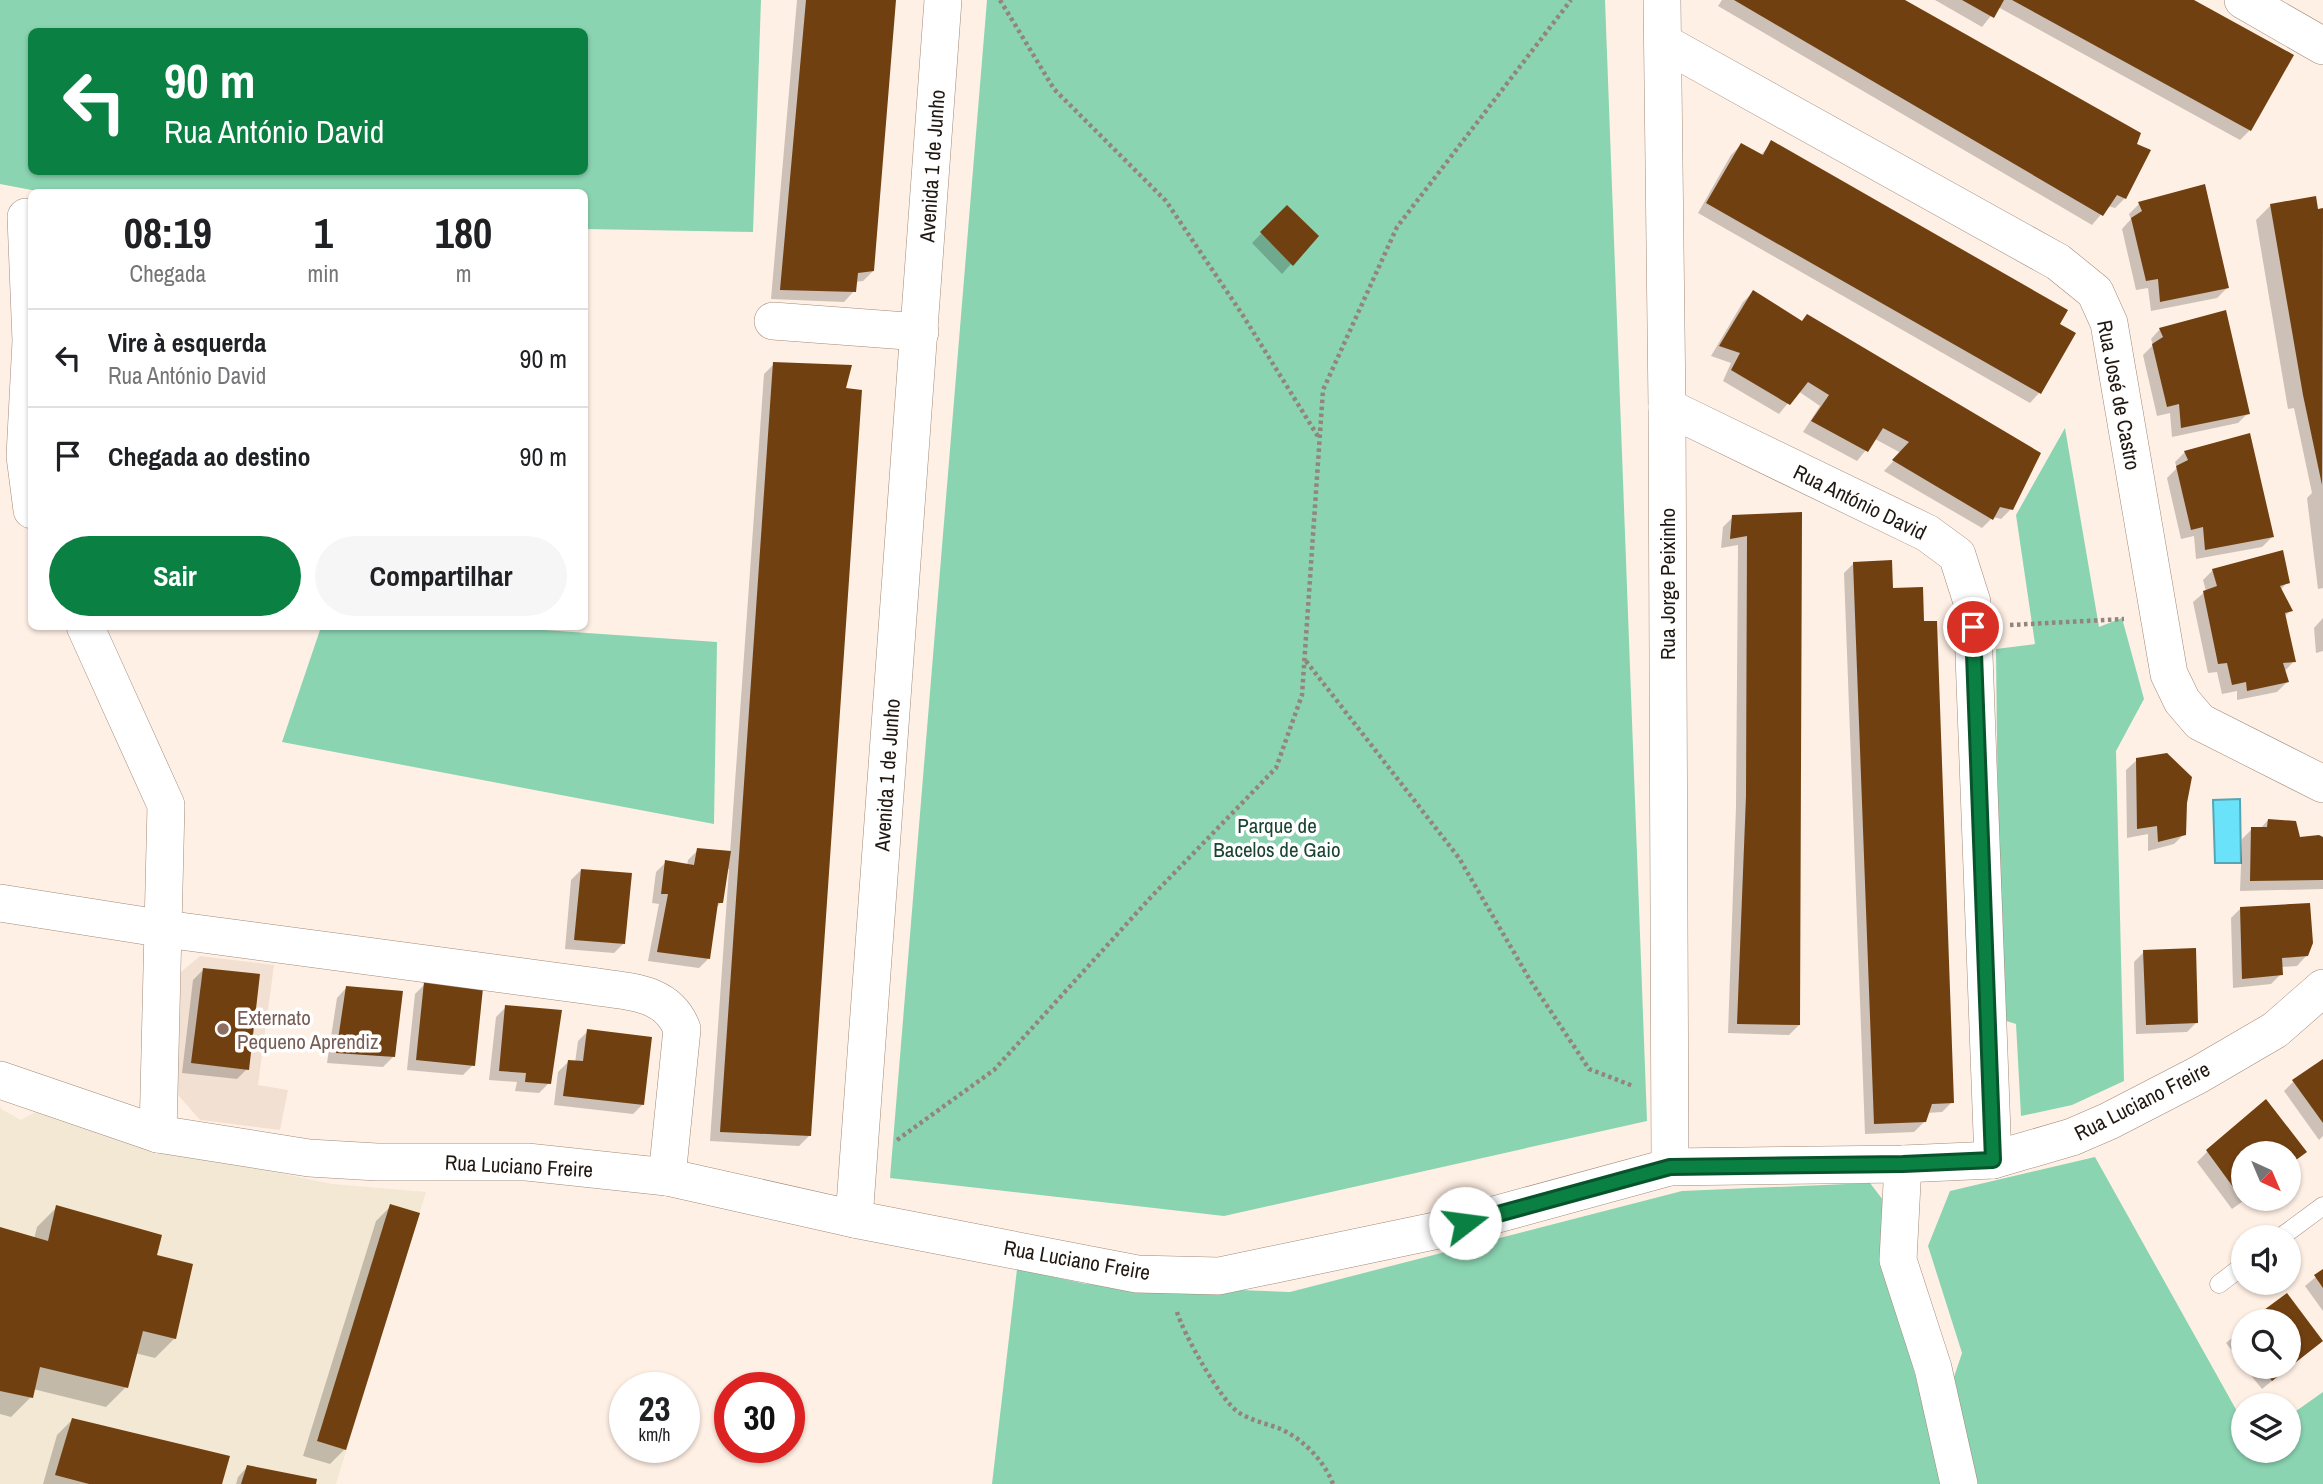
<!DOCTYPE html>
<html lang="pt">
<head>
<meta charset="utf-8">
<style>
  body { margin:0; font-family:"Archivo Narrow",sans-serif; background:#f6f6f6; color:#202124; height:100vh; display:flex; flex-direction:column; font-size:26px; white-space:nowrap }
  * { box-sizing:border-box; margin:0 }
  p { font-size:23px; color:#757577 }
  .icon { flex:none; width:38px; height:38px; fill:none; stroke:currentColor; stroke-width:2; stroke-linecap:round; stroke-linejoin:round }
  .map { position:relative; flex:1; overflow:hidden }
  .sheet { position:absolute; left:28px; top:189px; width:560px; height:441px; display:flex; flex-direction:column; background:#fff; border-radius:10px; box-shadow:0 2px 5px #0004 }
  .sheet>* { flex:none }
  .guide { position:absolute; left:28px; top:28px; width:560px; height:147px; border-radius:10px; box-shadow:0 2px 5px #0004; background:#0b8043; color:#fff; overflow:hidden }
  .needle { width:46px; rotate:136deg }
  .tools { position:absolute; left:2231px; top:1141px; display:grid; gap:14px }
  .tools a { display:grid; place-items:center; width:70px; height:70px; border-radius:50%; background:#fff; box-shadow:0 2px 5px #0004; font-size:35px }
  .speed { position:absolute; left:609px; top:1372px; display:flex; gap:14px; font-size:35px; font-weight:700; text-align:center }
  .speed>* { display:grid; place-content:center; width:91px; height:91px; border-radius:50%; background:#fff; box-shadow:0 2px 5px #0004; line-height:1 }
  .speed small { font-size:18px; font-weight:400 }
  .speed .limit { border:10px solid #d22; background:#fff; color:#111 }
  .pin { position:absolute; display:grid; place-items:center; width:60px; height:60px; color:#fff; margin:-30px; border:4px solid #fff; border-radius:50%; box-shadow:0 2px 7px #0007 }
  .me { position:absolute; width:77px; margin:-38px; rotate:75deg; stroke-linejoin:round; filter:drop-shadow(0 0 5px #0008) }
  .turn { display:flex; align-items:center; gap:24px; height:147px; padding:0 21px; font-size:32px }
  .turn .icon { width:91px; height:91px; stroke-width:2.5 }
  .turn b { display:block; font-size:49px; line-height:60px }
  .eta { display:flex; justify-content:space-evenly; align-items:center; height:119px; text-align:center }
  .eta b { font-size:42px; font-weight:700; line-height:49px }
  .primary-button { display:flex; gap:14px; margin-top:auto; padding:14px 21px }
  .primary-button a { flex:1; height:80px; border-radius:42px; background:#0b8043; color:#fff; font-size:28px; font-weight:700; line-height:80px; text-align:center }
  .primary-button a+a { background:#f6f6f6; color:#202124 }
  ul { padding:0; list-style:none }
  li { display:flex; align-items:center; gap:21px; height:98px; padding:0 21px; border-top:2px solid #e0e0e0 }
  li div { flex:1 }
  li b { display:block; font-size:26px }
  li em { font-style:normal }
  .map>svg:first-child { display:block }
  .built { fill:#f2e0d2 }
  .industrial { fill:#f3e8d3 }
  .green { fill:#8bd4b2; fill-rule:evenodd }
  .water { fill:#6ae3fa; stroke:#54a6b4; stroke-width:2 }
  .shadow { fill:#0003 }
  .building { fill:#714011 }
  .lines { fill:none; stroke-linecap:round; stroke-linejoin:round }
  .service-casing { stroke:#a18a7a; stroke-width:19 }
  .minor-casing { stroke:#a18a7a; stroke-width:38 }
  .path { stroke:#91857c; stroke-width:4.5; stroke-dasharray:3.5 3.5; stroke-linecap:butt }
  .service { stroke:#fff; stroke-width:18 }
  .minor { stroke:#fff; stroke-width:37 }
  .route-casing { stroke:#07532c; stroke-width:18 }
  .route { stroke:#0b8043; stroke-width:12 }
  .education-dot { fill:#8d6e63; stroke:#fff; stroke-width:2.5 }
  .labels { text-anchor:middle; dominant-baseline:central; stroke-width:7; stroke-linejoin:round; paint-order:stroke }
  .street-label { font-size:21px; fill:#201811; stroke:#fff }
  .park-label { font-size:21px; fill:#194432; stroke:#fff }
  .education-label { font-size:21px; fill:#785e54; stroke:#fff; text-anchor:start }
</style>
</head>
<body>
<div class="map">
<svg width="2323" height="1484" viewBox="0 0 2323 1484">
  <rect width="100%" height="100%" fill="#fff0e5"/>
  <polygon class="built" points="200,956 274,965 258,1085 288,1090 280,1130 200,1120 178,1095 181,972"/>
  <polygon class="industrial" points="0,1105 1,1109 21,1120 37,1111 159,1148 332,1184 426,1192 336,1484 0,1484"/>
  <g class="green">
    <path d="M0,0h761l-8,232 -168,-3 -1,-37h-542l-42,-8zM32,32h552v140h-552z"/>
    <polygon points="987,0 1605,0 1647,1121 1224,1216 890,1178"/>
    <polygon points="2065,428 2099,627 2122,618 2144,699 2116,751 2124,1081 2072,1105 2021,1116 2016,1024 2000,1019 1996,649 2035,644 2016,515"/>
    <polygon points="321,627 501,627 717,642 714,824 282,742"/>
    <polygon points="2095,1157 2243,1422 2244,1451 2289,1451 2289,1416 2323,1392 2323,1484 1977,1484 1953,1380 1962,1353 1928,1246 1950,1191"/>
    <polygon points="1870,1183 1883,1200 1881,1242 1943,1484 992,1484 1017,1269 1086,1284 1290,1292 1682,1191"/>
  </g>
  <polygon class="water" points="2240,799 2241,863 2215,863 2213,800"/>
  <g class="shadow">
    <polygon points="797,0 895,0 873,271 863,281 855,282 854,291 844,302 771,299"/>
    <polygon points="1722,0 1902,0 2125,198 2115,208 2108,206 2092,225 1718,6"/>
    <polygon points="1935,0 2191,0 2250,130 2240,140 1998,7 1982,27"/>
    <polygon points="1771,143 2074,334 2039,393 2030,403 1698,213 1731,155 1741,145 1760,156"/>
    <polygon points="2139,204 2227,288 2217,298 2151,311 2148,288 2136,290 2122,229 2131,219 2129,214"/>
    <polygon points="2271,205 2316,211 2323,210 2323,588 2318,589 2307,498 2312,493 2294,408 2288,409 2256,220"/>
    <polygon points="1287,207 1291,264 1282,274 1252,243"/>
    <polygon points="1753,292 2011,509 2001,519 1993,517 1982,528 1884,471 1901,453 1875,439 1857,461 1803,432 1820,406 1798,391 1779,414 1723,381 1731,363 1711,356 1743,302"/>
    <polygon points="2160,329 2248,413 2238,423 2172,437 2170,413 2157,416 2143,355 2153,345 2151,339"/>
    <polygon points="774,364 843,390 809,1136 799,1146 710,1141 729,869 727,869 721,902 716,908 709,958 699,968 648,961 659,904 652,903 656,872 666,862 687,866 688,860 698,850 730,853 764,374"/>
    <polygon points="2185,452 2272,537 2262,547 2196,559 2194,536 2181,539 2167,478 2177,468 2175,462"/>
    <polygon points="1801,514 1799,1025 1789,1035 1728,1033 1736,807 1738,545 1721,548 1723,527 1733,517"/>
    <polygon points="1854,563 1891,590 1952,1102 1942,1112 1927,1113 1925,1121 1914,1132 1865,1134 1844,573"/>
    <polygon points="2213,570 2288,582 2280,590 2291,610 2284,617 2294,661 2284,672 2287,682 2277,692 2237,700 2237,691 2222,694 2217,672 2208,673 2193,602 2206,591 2203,580"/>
    <polygon points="2323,618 2323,651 2316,653 2314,628"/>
    <polygon points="2137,760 2185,802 2184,834 2174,844 2148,851 2148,834 2127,838 2126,770"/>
    <polygon points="2268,820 2298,839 2323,839 2323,889 2240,891 2242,839 2252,829 2260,829"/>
    <polygon points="581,870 624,943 614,953 565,949 571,880"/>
    <polygon points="2241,908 2307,955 2297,966 2281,967 2281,974 2271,984 2233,988 2231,918"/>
    <polygon points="2144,952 2197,1022 2187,1032 2136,1034 2134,962"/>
    <polygon points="203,970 247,1069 237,1079 182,1073 193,980"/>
    <polygon points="425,984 473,1065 463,1075 407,1070 415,994"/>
    <polygon points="347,987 393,1057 383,1067 327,1063 337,998"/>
    <polygon points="506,1007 549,1083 539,1093 515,1091 517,1082 489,1080 496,1017"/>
    <polygon points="588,1031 643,1104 633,1114 554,1105 558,1072 568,1062 575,1063 578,1041"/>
    <polygon points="2323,1061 2323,1136 2319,1140 2284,1091 2293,1082"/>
    <polygon points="2207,1152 2304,1152 2289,1166 2289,1153 2244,1153 2244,1199 2246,1199 2232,1209 2197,1162"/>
    <polygon points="391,1206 345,1449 330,1464 303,1456 376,1221"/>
    <polygon points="57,1207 175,1338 155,1358 135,1353 126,1387 106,1407 33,1389 31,1397 11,1417 0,1414 0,1229 34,1239 37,1227"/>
    <polygon points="2323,1271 2323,1311 2305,1286"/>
    <polygon points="2286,1295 2322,1340 2262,1389 2244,1367 2289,1367 2289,1321 2252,1321"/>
    <polygon points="2244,1328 2244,1366 2226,1343"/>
    <polygon points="72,1420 221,1484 43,1484 57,1435"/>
    <polygon points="248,1466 314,1484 236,1484 238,1477"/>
  </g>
  <g class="building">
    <polygon points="806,0 896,0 874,271 858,273 856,292 780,290"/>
    <polygon points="1734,0 1905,0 2141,133 2137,144 2151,150 2126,199 2117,195 2103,216"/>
    <polygon points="1962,0 2004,0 1994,18"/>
    <polygon points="2012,0 2194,0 2294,55 2251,131"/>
    <polygon points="1771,140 2068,310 2060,324 2076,333 2041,394 1706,203 1741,143 1763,155"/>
    <polygon points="2205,184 2229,288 2160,302 2158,279 2146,281 2131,218 2142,211 2138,202"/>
    <polygon points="2316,196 2318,209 2323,208 2322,485 2303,395 2270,204"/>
    <polygon points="1287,205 1319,236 1293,266 1260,232"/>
    <polygon points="1753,290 1802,321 1807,314 2041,453 2013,510 2000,507 1993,520 1892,460 1909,442 1883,428 1868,452 1811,421 1829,395 1808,382 1790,405 1731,370 1740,353 1719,346"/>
    <polygon points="2226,310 2250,414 2181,428 2179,404 2167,407 2152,344 2163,337 2159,328"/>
    <polygon points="773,362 852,365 846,388 862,390 811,1136 720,1132"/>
    <polygon points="2250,433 2274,537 2205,550 2203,527 2191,530 2176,466 2188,460 2184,451"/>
    <polygon points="1802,512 1800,1025 1737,1024 1746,796 1747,536 1730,539 1732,515"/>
    <polygon points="2283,550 2290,583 2280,586 2293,611 2285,613 2296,662 2283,663 2289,682 2247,691 2246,682 2232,685 2227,663 2218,664 2203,591 2217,586 2212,569"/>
    <polygon points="1892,560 1893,588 1923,587 1924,621 1937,621 1954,1103 1932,1104 1926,1122 1874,1124 1853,562"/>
    <polygon points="2167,753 2192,777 2187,803 2186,835 2158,842 2157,826 2137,829 2136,758"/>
    <polygon points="2268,819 2296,821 2300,837 2319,835 2323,837 2323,880 2250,881 2251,827 2267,827"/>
    <polygon points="697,848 731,851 723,903 718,903 710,959 657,952 668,894 661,894 665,860 694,865"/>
    <polygon points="581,869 632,873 625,944 574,940"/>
    <polygon points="2310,903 2313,943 2308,956 2282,958 2283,975 2242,979 2240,907"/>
    <polygon points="2196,948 2198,1023 2146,1025 2143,950"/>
    <polygon points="203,968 260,974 249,1070 191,1063"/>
    <polygon points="424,982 483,988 475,1066 416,1060"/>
    <polygon points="346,986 403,991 395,1057 336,1053"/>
    <polygon points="505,1005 562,1010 551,1084 525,1082 526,1073 499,1071"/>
    <polygon points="587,1029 652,1037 644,1105 563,1096 568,1060 583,1061"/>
    <polygon points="2323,1059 2323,1123 2292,1080"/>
    <polygon points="2266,1099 2307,1152 2289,1165 2289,1153 2244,1153 2244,1202 2206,1150"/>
    <polygon points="390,1204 420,1213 346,1450 317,1441"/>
    <polygon points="56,1205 162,1235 157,1255 193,1264 176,1339 143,1331 128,1388 40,1367 33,1398 0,1391 0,1227 48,1241"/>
    <polygon points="2323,1269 2323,1288 2314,1275"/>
    <polygon points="2287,1293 2323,1341 2272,1381 2262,1367 2289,1367 2289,1321 2249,1321"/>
    <polygon points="72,1418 230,1456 222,1484 89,1484 55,1475"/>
    <polygon points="247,1465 317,1479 316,1484 241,1484"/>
  </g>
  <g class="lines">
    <g class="service-casing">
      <g id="service">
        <polyline points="2281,1237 2323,1206"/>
        <polyline points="2219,1284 2244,1265"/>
      </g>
    </g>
    <g class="minor-casing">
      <g id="minor">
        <polyline points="1662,0 1667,407 1670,1167"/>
        <polyline points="2243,0 2323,46"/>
        <polyline points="1664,43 2058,262 2095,292 2109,323 2169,674 2182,701 2200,722 2323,784"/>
        <polyline points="26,217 31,341 25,456 32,510"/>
        <polyline points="773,321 920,332"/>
        <polyline points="1667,407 1927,533 1957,555 1972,602 1993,1160"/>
        <polyline points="85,626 166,805 158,1134"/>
        <path d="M0,903l165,26 426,57c36,6 76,4 91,43l-15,148"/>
        <polyline points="0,1080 158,1134 309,1158 377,1162 527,1162 667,1177 854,1219 1137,1274 1219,1276 1439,1230 1670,1167 1903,1164 1993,1160 2072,1137 2109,1121 2198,1075 2275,1030 2323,988"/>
        <polyline points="1903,1164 1898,1260 1933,1368 1959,1484"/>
        <polyline points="854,1219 943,0"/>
      </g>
    </g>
    <g class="path">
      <polyline points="1000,0 1054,89 1166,201 1242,314 1319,438"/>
      <polyline points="2010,625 2124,619"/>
      <polyline points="1306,661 1459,858 1530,980 1589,1069 1633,1086"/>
      <polyline points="897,1140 994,1070 1151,897 1276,768 1302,695 1323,390 1397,227 1571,0"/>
      <path d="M1177,1312c6,21 44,89 61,100 12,8 26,11 40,16 23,9 46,32 55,56"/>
    </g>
    <use href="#service" class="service"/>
    <use href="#minor" class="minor"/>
  </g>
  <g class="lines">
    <g class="route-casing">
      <polyline id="route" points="1465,1223 1670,1167 1903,1164 1993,1160 1973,627"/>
    </g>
    <use href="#route" class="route"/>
  </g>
  <circle class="education-dot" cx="223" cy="1029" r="7"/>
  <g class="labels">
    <g class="street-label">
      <text transform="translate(932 166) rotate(-86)">Avenida 1 de Junho</text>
      <text transform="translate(2119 395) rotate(79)">Rua José de Castro</text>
      <text transform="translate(1860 502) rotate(26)">Rua António David</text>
      <text transform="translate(1667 584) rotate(-90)">Rua Jorge Peixinho</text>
      <text transform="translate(887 775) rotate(-86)">Avenida 1 de Junho</text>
      <text transform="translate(2142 1101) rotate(-27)">Rua Luciano Freire</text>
      <text transform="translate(519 1166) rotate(3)">Rua Luciano Freire</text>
      <text transform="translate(1077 1260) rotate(10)">Rua Luciano Freire</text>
    </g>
    <g class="park-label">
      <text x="1277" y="825">Parque de<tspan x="1277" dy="24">Bacelos de Gaio</tspan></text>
    </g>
    <g class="education-label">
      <text x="237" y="1017">Externato<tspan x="237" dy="24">Pequeno Aprendiz</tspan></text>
    </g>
  </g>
</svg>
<div class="tools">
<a><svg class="needle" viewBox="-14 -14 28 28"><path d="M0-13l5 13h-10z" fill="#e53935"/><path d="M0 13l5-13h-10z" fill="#757577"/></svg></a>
<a><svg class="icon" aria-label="sound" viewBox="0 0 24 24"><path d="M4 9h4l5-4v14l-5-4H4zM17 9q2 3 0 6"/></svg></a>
<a><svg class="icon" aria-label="search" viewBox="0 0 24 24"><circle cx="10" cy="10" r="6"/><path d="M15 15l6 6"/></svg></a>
<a><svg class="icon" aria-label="layers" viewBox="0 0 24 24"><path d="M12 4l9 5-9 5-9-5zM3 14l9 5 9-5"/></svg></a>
</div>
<div class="speed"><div>23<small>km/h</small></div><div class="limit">30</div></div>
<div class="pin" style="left:1973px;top:627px;background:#d93025"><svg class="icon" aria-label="arrive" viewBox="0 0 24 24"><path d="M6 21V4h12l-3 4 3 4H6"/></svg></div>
<svg class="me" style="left:1465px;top:1223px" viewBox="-20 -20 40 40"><circle r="19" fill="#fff"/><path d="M0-13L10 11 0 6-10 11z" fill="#0b8043"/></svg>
<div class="guide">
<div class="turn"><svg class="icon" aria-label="left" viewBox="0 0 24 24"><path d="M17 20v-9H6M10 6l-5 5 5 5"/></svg><div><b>90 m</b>Rua António David</div></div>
</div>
<section class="sheet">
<div class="eta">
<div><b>08:19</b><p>Chegada</p></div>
<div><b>1</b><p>min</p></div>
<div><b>180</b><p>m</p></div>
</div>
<ul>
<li><svg class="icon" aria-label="left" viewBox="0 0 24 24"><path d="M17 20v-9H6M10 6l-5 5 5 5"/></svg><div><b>Vire à esquerda</b><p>Rua António David</p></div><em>90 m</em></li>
<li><svg class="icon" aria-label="arrive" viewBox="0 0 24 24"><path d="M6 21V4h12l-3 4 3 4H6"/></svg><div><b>Chegada ao destino</b></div><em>90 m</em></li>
</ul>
<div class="primary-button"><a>Sair</a><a>Compartilhar</a></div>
</section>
</div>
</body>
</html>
